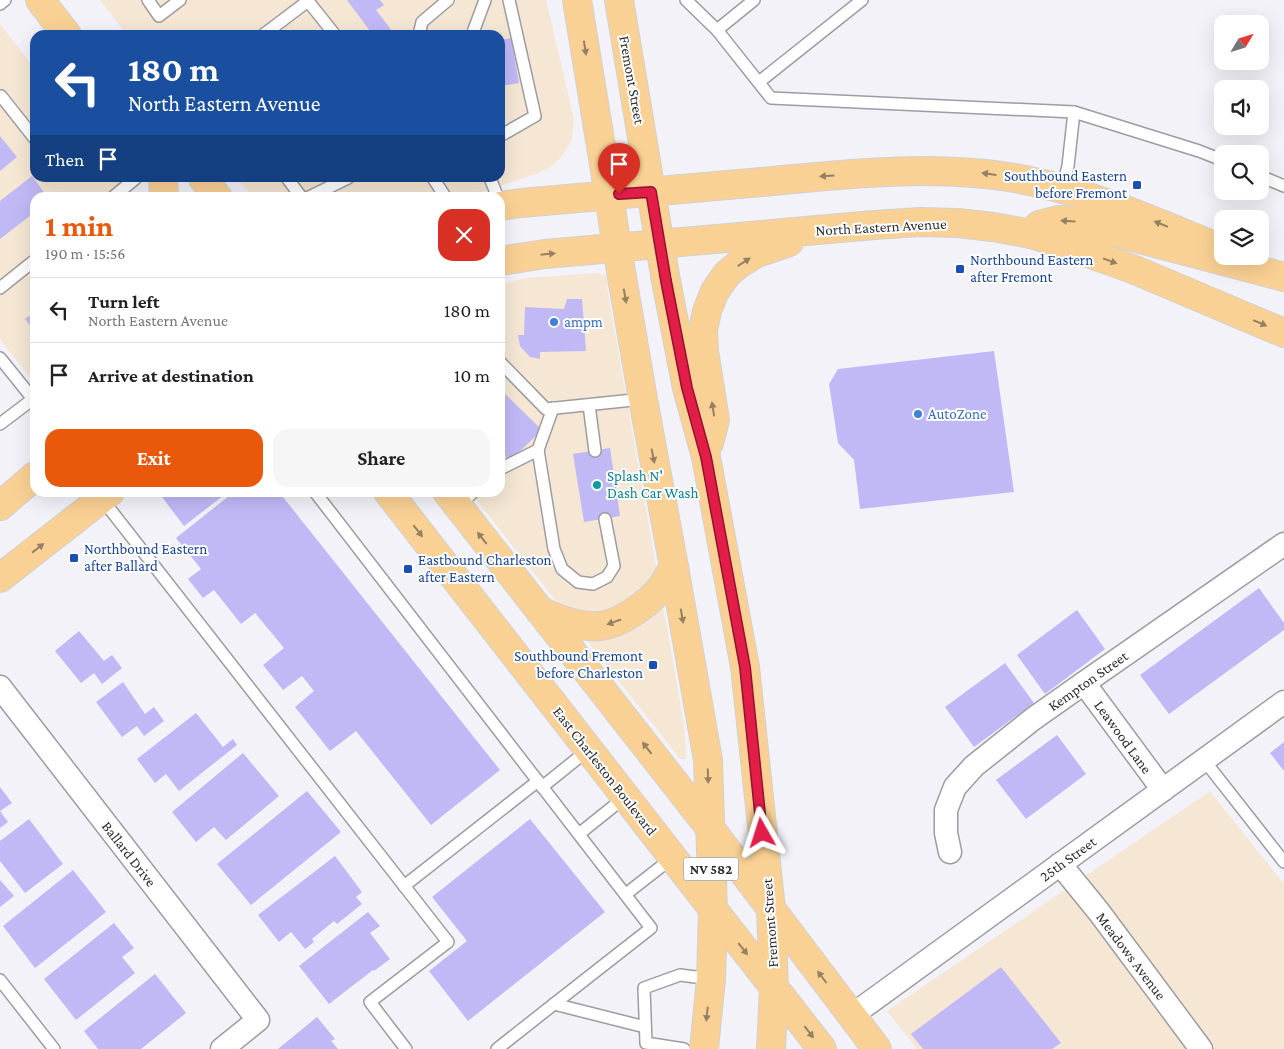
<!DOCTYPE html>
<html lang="en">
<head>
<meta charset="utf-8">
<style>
  body { margin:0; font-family:"Crimson Pro",serif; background:#f6f6f6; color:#202124; height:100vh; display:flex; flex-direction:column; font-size:19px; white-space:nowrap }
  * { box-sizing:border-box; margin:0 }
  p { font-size:16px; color:#757577 }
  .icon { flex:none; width:28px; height:28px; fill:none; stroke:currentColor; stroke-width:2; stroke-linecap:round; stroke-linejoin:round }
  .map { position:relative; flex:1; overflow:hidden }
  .drawer { position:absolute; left:30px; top:192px; width:475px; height:305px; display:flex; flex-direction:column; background:#fff; border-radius:15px; box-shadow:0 5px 20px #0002 }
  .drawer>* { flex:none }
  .hud { position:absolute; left:30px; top:30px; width:475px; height:152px; border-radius:15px; box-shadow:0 5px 20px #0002; background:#1a4fa0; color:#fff; overflow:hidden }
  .needle { width:32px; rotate:52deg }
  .tools { position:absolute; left:1214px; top:15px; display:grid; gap:10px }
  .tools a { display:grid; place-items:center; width:55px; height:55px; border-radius:10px; background:#fff; box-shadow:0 5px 20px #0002; font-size:25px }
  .pin { position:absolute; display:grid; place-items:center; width:42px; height:42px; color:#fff; margin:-51px -21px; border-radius:50% 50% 50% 0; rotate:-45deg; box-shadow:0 0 5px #0007 }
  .pin .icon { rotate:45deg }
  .me { position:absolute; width:55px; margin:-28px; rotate:354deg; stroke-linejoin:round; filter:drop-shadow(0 0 4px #0008) }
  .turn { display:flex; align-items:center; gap:18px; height:105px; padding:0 15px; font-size:22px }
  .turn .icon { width:65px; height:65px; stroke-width:2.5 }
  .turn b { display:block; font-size:35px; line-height:42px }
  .then { display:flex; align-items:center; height:48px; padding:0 15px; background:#0003; gap:10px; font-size:19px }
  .round { display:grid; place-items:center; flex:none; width:52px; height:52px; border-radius:15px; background:#f6f6f6 }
  .summary { display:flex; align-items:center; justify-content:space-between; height:85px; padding:0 15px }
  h1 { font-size:30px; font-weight:700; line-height:38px; color:#ea580c }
  .primary-button { display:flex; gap:10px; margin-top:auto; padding:10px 15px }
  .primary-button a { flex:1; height:58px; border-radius:15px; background:#ea580c; color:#fff; font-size:20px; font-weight:700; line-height:58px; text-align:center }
  .primary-button a+a { background:#f6f6f6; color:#202124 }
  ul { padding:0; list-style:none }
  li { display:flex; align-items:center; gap:15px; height:65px; padding:0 15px; border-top:1px solid #e0e0e0 }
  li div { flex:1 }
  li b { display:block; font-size:19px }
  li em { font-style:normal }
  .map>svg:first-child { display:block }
  .commercial { fill:#f5e7d4 }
  .building { fill:#c0b9f6 }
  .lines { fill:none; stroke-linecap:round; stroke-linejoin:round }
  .service-casing { stroke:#9d9ca2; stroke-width:14 }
  .minor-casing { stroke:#9d9ca2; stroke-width:25 }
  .primary-casing { stroke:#d1d1d1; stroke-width:30 }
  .service { stroke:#fff; stroke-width:11 }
  .minor { stroke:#fff; stroke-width:22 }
  .primary { stroke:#fad194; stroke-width:28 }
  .oneway { fill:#948062 }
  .route-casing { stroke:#92132f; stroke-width:12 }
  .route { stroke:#e11d48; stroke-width:9 }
  .transit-dot { fill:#1a4fb4; stroke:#fff; stroke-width:2 }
  .shop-dot { fill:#3f7fe0; stroke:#fff; stroke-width:2 }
  .culture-dot { fill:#0f9aa8; stroke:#fff; stroke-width:2 }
  .labels { text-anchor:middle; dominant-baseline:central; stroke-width:4; stroke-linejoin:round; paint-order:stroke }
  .shield { fill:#fff; stroke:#6d6d6e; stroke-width:1 }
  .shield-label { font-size:14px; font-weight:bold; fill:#2e2e30 }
  .street-label { font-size:15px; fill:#2e2e30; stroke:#fff }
  .transit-label { font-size:15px; fill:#164399; stroke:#fff; text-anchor:start }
  .shop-label { font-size:15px; fill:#366cbe; stroke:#fff; text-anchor:start }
  .culture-label { font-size:15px; fill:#0d838f; stroke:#fff; text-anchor:start }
</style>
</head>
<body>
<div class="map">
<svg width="1284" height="1049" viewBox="0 0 1284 1049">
  <rect width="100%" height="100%" fill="#f3f2f9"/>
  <g class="commercial">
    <polygon points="100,0 546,0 574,119 572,139 565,152 554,165 539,173 466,197 253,197 237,178 500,178 500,35 127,35"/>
    <polygon points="0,24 35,69 35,178 118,178 133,197 35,198 35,384 0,339"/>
    <polygon points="597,273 610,277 607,287 684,724 686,753 685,759 680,759 471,493 500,492 500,285 526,278"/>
    <polygon points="1210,791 1284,884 1284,1049 917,1049 887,1011"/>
  </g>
  <g class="building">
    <polygon points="347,0 380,0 384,5 376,10 392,31 387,35 373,35"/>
    <polygon points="511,38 519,83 500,86 500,40"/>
    <polygon points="0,136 17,157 0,171"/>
    <polygon points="32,176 48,198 35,198 35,212 0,239 0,201"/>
    <polygon points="567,299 582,299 586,351 540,352 540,359 530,357 520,346 518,335 524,335 525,307 564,309"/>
    <polygon points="35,312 35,332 25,319"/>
    <polygon points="994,351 1014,492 860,509 854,460 838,443 829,384 838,369"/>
    <polygon points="500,389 542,430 510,461 500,451"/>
    <polygon points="610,448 620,516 584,522 573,454"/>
    <polygon points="158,492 228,492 184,526"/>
    <polygon points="234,492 279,492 500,770 431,825 356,731 330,751 295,707 314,691 302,676 283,690 263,665 284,648 255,613 241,624 214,590 203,598 188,579 201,569 176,538"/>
    <polygon points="1259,588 1284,623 1284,630 1169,714 1140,675"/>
    <polygon points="1077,610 1105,649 1045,694 1017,655"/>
    <polygon points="79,631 104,661 112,655 122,668 102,684 94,673 81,683 55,651"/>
    <polygon points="1005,663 1034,703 974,747 945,707"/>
    <polygon points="123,682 145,714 154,707 164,721 144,736 137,726 122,737 96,702"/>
    <polygon points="196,713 223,747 233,739 237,745 179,791 166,774 155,783 137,759"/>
    <polygon points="1057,735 1086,774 1026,819 996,780"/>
    <polygon points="1284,742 1284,771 1270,753"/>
    <polygon points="243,753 279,796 226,840 214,827 196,842 172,812"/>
    <polygon points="0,787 12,803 0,811 8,822 0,828"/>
    <polygon points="307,791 341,832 251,905 217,864"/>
    <polygon points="29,819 63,864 25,893 0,861 0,841"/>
    <polygon points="530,819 605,912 468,1021 429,971 467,941 432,897"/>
    <polygon points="335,856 362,892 356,897 362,904 337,924 334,921 312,939 314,942 305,949 291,932 279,942 258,915"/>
    <polygon points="73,870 106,912 35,968 3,926"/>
    <polygon points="0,880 14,896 0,907"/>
    <polygon points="368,912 380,926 370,933 390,959 374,971 373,970 329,1004 299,966"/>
    <polygon points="114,923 134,948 122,957 135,973 76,1020 44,979"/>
    <polygon points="1001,967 1061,1043 1052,1049 923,1049 911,1034"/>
    <polygon points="155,974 186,1013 141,1049 98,1049 84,1031"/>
    <polygon points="317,1017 335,1039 331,1041 338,1049 278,1049"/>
  </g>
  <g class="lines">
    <g class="service-casing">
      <g id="service">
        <polyline points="148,0 159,16 180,0"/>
        <polyline points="686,0 717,30 771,98 1074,112 1068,166 1062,189"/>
        <polyline points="0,4 5,0"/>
        <polyline points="717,30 754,0"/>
        <polyline points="263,35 308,1 335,35"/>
        <polyline points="419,35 422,22 448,0"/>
        <polyline points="472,35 485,0"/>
        <polyline points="759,82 862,0"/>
        <polyline points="1,96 35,139"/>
        <polyline points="1074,112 1199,151 1222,160"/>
        <polyline points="500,136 535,116 509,0"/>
        <polyline points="1260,176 1284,186"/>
        <polyline points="287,178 302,198"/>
        <polyline points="433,178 446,198"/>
        <polyline points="490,178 498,198"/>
        <polyline points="112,198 136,178"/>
        <polyline points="307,198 348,178"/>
        <polyline points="0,288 35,260"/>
        <polyline points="0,358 33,399"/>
        <polyline points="500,362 546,409 643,399"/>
        <polyline points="589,405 595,451"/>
        <polyline points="0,424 33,399 35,402"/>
        <polyline points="538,450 554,549 562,569 578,582 593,584 607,577 614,566 605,519"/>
        <polyline points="500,469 538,450 553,408"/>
        <polyline points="315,492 651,928 554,1004 645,1027"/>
        <polyline points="102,499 448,942 370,1002 406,1049"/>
        <polyline points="458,507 473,492"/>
        <polyline points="1204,760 1284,862"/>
        <polyline points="542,787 588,750"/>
        <polyline points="579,834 625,797"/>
        <polyline points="404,886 538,781"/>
        <polyline points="626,894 672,858"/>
        <polyline points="0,980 54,1049"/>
        <polyline points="497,1049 554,1004"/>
        <polyline points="684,1049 646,1043 644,988 680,975 711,979"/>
      </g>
    </g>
    <g class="minor-casing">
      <g id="minor">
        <polyline points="1084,683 1163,790"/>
        <polyline points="0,687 258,1020 222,1049"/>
        <polyline points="950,852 946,833 946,810 955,787 974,766 1033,719 1084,683 1284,544"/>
        <polyline points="1060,864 1099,912 1201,1049"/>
        <polyline points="851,1016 1284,702"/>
      </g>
    </g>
    <g class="primary-casing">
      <g id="primary">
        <polyline points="40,0 67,35"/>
        <polyline points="577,0 609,195 617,248 643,399 674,567 708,760 713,910 711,979 704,1049"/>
        <polyline points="619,0 666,281 687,388 706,457 745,667 771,909 774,988 771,1049"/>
        <polyline points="163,178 164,198"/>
        <polyline points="203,178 218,198"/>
        <path d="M500,206l21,-3c80,-7 161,-14 241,-21 84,-8 169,-18 253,-4 73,13 140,44 207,71"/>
        <polyline points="1031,234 1039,225 1058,220 1088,223 1113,232 1284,277"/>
        <polyline points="500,261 545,254 874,225 920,222 958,223 993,227 1031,234 1063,244 1135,270 1284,333"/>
        <polyline points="709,443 715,420 704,351 703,330 707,311 715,291 727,274 739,264 757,253 789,242"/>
        <polyline points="388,492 822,1049"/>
        <polyline points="447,492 710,828 877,1049"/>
        <polyline points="0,506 35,476"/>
        <polyline points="0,578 110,492"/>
        <path d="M540,611c18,8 39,17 60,15 21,-2 49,-23 62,-39 4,-6 8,-14 12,-20"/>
      </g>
    </g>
    <use href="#service" class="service"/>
    <use href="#minor" class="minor"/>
    <use href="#primary" class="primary"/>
  </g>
  <defs><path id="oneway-solid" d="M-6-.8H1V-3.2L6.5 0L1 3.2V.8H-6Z" transform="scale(1.25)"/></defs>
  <g class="oneway">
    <use href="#oneway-solid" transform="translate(585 48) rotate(81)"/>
    <use href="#oneway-solid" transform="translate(989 174) rotate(-172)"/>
    <use href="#oneway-solid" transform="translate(827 176) rotate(176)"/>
    <use href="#oneway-solid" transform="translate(1068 221) rotate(-176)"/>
    <use href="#oneway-solid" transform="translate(1161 224) rotate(-158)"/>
    <use href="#oneway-solid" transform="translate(548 254) rotate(-6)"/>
    <use href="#oneway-solid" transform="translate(1110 261) rotate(20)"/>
    <use href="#oneway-solid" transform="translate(744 262) rotate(-33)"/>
    <use href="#oneway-solid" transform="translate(625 296) rotate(80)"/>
    <use href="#oneway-solid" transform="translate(1260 323) rotate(23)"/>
    <use href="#oneway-solid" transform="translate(713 409) rotate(-99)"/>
    <use href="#oneway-solid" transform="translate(653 456) rotate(79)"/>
    <use href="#oneway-solid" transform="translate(418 531) rotate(52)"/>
    <use href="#oneway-solid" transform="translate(482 538) rotate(-128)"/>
    <use href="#oneway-solid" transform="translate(38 548) rotate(-38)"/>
    <use href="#oneway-solid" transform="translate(682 616) rotate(80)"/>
    <use href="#oneway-solid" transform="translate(614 622) rotate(161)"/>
    <use href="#oneway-solid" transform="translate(647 748) rotate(-128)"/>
    <use href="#oneway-solid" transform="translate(708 776) rotate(88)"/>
    <use href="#oneway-solid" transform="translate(743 949) rotate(52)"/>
    <use href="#oneway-solid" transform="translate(822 977) rotate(-127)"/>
    <use href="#oneway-solid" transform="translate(707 1014) rotate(96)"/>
    <use href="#oneway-solid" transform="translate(809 1032) rotate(52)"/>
  </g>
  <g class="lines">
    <g class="route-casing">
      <polyline id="route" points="619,194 651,192 666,281 687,388 706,457 745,667 762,833"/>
    </g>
    <use href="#route" class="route"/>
  </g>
  <g class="transit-dot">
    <rect x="1132" y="180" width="10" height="10" rx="2.5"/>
    <rect x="955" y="264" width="10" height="10" rx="2.5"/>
    <rect x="69" y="553" width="10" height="10" rx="2.5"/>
    <rect x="403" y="564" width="10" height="10" rx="2.5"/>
    <rect x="648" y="660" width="10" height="10" rx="2.5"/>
  </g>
  <g class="shop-dot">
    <circle cx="554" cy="322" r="5"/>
    <circle cx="918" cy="414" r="5"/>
  </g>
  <circle class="culture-dot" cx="597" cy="485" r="5"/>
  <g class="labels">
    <rect class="shield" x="683.5" y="857.5" width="55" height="23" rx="4"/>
    <g class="shield-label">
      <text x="711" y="869">NV 582</text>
    </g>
    <g class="street-label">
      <text transform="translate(632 80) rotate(80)">Fremont Street</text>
      <text transform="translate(881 227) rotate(-3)">North Eastern Avenue</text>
      <text transform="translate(1088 681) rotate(-35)">Kempton Street</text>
      <text transform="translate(1123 737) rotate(54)">Leawood Lane</text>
      <text transform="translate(605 771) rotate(52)">East Charleston Boulevard</text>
      <text transform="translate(129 854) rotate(52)">Ballard Drive</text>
      <text transform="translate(1068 859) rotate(-36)">25th Street</text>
      <text transform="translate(770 923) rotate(-94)">Fremont Street</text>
      <text transform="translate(1131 956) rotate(53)">Meadows Avenue</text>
    </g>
    <g class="transit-label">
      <text x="1127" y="176" text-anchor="end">Southbound Eastern<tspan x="1127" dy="17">before Fremont</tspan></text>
      <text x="970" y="260">Northbound Eastern<tspan x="970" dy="17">after Fremont</tspan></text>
      <text x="84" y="549">Northbound Eastern<tspan x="84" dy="17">after Ballard</tspan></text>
      <text x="418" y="560">Eastbound Charleston<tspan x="418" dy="17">after Eastern</tspan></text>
      <text x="643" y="656" text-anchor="end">Southbound Fremont<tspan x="643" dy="17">before Charleston</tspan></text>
    </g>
    <g class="shop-label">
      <text x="564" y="322">ampm</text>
      <text x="928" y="414">AutoZone</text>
    </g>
    <g class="culture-label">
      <text x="607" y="476">Splash N'<tspan x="607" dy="17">Dash Car Wash</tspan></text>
    </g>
  </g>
</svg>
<div class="tools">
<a><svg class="needle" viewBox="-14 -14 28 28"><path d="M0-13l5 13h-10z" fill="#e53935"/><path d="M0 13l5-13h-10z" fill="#757577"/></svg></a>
<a><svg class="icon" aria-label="sound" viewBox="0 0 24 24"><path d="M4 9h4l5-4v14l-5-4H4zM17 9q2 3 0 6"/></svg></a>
<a><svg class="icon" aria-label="search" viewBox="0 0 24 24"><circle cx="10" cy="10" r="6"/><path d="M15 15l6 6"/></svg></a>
<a><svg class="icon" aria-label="layers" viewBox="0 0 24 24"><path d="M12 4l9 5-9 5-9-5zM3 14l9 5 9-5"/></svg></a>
</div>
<div class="pin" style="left:619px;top:194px;background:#d93025"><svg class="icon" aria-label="arrive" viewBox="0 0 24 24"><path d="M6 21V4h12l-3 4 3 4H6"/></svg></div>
<svg class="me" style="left:762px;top:833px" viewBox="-20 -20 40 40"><path d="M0-17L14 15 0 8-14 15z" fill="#e11d48" stroke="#fff" stroke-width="4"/></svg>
<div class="hud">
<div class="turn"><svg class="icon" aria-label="left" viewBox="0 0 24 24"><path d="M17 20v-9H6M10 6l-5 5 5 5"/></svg><div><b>180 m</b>North Eastern Avenue</div></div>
<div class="then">Then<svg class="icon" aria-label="arrive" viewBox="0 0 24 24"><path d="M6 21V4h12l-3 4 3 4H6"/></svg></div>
</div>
<section class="drawer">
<div class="summary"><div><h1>1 min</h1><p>190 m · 15:56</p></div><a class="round" style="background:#d93025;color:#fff"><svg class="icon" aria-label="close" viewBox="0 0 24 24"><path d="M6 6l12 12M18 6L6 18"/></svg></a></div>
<ul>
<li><svg class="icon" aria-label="left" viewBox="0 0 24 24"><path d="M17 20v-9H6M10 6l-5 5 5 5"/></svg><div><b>Turn left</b><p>North Eastern Avenue</p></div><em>180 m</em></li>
<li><svg class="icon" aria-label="arrive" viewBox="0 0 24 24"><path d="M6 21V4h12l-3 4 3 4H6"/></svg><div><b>Arrive at destination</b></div><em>10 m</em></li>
</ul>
<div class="primary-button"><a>Exit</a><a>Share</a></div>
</section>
</div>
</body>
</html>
